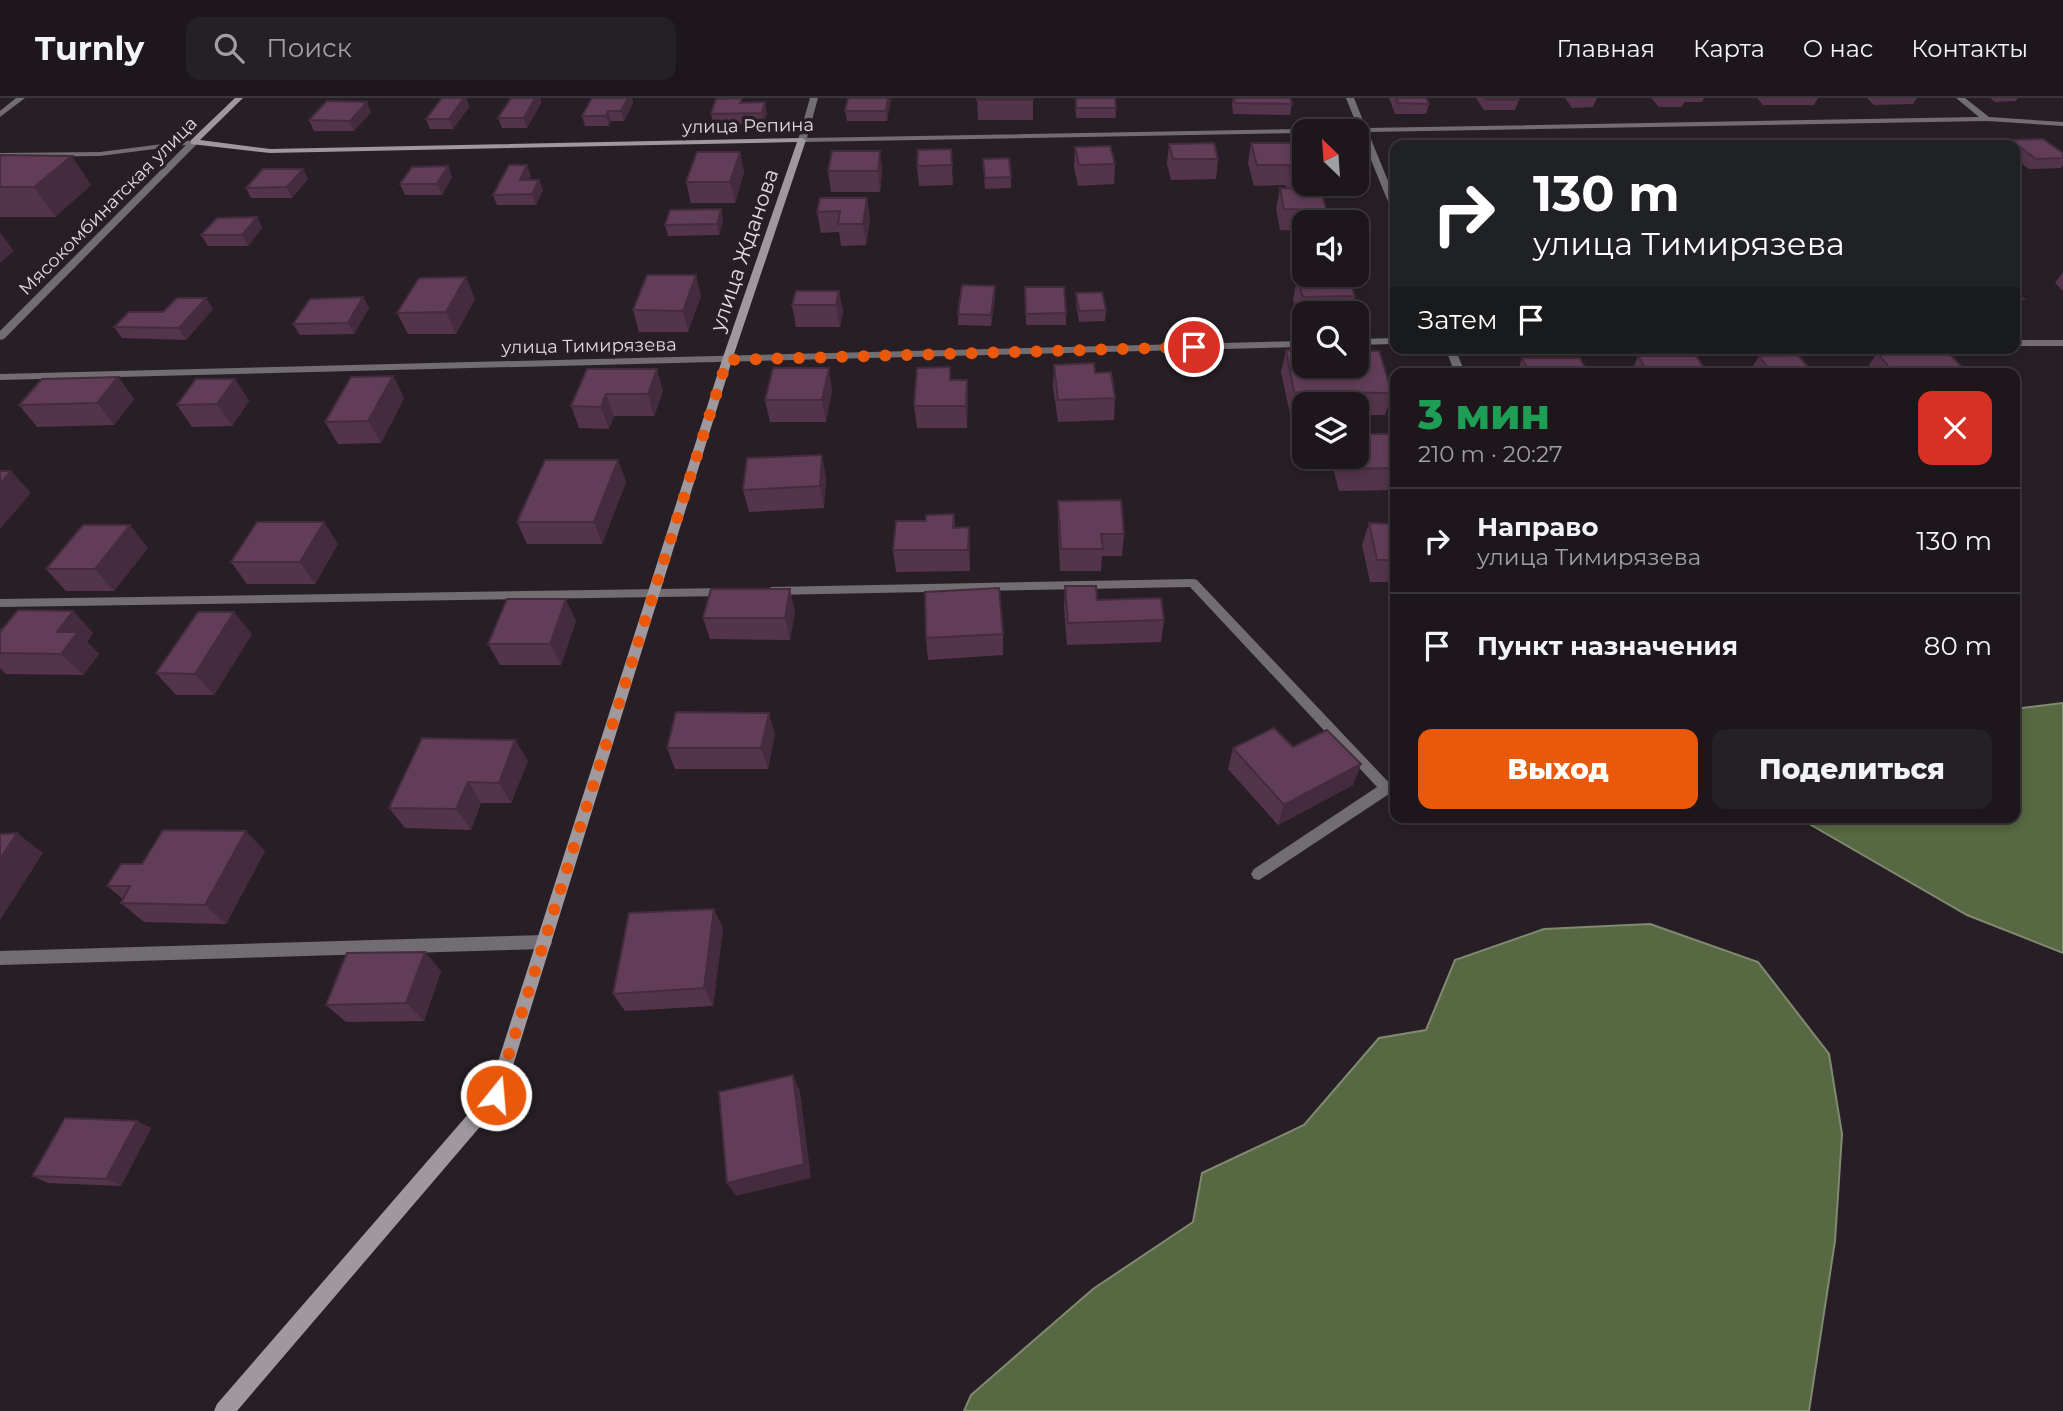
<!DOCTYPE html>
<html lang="ru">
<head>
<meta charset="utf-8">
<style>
  body { margin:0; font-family:Montserrat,sans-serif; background:#252025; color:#f1f3f6; height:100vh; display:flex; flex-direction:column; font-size:26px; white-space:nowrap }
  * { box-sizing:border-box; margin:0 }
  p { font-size:23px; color:#a09fa3 }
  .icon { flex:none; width:38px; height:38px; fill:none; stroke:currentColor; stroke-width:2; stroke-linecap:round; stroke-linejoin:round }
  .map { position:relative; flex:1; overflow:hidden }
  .details { position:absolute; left:1390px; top:270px; width:630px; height:455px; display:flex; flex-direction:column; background:#1d171c; border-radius:14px; box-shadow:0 4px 10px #0003,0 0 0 2px #3b363b }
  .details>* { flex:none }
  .guide { position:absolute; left:1390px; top:42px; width:630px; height:214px; border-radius:14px; box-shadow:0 4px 10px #0003,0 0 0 2px #3b363b; background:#202124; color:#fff; overflow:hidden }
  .needle { width:46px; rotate:335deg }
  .fabs { position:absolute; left:1292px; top:21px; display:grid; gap:14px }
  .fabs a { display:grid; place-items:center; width:77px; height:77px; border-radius:14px; background:#1d171c; box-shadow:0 4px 10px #0003,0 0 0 2px #3b363b; font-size:35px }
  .pin { position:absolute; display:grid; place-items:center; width:60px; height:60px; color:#fff; margin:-30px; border:4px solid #fff; border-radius:50%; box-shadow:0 2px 7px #0007 }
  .me { position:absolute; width:77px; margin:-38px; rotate:17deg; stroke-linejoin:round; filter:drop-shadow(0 0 5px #0008) }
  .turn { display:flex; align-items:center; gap:24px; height:147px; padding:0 28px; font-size:32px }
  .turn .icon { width:91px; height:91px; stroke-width:2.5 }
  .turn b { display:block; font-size:49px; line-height:60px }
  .then { display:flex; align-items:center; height:66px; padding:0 28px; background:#0003; gap:14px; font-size:26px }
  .round { display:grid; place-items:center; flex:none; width:74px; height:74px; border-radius:14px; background:#252025 }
  .head { display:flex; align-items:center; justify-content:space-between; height:119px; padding:0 28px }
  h1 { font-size:42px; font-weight:800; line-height:52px; color:#1e9e55 }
  .primary-button { display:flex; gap:14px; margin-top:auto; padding:14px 28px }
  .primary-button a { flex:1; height:80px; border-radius:14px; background:#ea580c; color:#fff; font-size:28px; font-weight:800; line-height:80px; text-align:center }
  .primary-button a+a { background:#252025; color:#f1f3f6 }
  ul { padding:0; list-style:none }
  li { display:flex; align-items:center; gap:21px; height:105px; padding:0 28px; border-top:2px solid #3b363b }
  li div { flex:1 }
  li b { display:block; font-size:26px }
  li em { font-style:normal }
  header { display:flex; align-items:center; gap:42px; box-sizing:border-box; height:98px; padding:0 35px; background:#1d171c; border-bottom:2px solid #3b363b }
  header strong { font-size:33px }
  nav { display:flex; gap:38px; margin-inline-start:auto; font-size:24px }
  .search { width:490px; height:63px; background:#252025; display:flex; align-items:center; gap:18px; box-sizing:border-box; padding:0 24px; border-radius:14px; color:#a09fa3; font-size:26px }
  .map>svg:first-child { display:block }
  .water { fill:#576842; stroke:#808a71; stroke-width:2 }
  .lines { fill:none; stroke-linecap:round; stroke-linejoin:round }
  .lane { fill:#726d70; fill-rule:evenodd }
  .street { fill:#726d70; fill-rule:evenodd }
  .secondary { fill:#9f999d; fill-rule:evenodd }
  .wall { fill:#53344b }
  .shaded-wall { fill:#442b3d }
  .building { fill:#613d57; stroke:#442b3d; stroke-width:2 }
  .route { stroke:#ea580c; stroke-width:12; stroke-dasharray:0 21.6 }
  .labels { text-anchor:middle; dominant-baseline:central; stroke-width:7; stroke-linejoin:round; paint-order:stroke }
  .far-street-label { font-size:18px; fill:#e0dbde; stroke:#271f25 }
  .street-label { font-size:21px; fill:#e0dbde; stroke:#271f25 }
</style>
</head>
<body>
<header>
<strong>Turnly</strong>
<div class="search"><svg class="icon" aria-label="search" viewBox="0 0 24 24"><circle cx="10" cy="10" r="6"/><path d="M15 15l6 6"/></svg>Поиск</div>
<nav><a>Главная</a><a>Карта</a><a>О нас</a><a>Контакты</a></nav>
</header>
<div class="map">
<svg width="2063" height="1313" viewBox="0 0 2063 1313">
  <rect width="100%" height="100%" fill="#271f25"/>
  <g class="water">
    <polygon points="2063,605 2063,855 1967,817 1811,727 1822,719 2014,719 2014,611"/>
    <polygon points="1650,826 1758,864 1829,956 1842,1036 1835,1143 1809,1313 964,1313 971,1297 1093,1191 1193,1124 1202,1075 1304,1027 1379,940 1426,932 1455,862 1544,831"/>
  </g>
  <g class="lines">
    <polygon class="lane" points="16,0 25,0 0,19 0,13"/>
    <g class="street">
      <polygon points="810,0 818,0 807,40 1304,31 1308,33 1304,33 1304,35 802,44 798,42"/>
      <polygon points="1346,0 1354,0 1366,30 1979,19 1956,0 1965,0 1989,19 2063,24 2063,28 1987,23 1368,34 1395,100 1395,114 1391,111 1360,35 1314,33 1318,31 1358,30"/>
      <polygon points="194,42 197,42 197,46 4,241 0,242 0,233 186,47 100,58 0,59 0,55 100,54"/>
      <polygon points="1395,240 1395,246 1356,247 1356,241"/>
      <rect x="2014" y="242" width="49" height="6"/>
      <polygon points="1304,243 1304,249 0,282 0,276"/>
      <polygon points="1445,250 1455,250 1465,275 1455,275"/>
      <polygon points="1193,481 1197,482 1394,690 1392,694 1259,782 1254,781 1251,776 1254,771 1377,689 1190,489 771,497 765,493 771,489"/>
      <polygon points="727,490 733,494 727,498 0,509 0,501"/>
      <polygon points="544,837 550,839 552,844 550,849 544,851 0,867 0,853"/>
    </g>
    <polygon class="secondary" points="235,0 243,0 200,42 270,51 802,40 806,42 732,262 502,1003 237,1313 214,1313 217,1306 489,992 722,262 797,44 270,55 191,46 191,42"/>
  </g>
  <g class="wall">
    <polygon points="442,0 466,0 469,9 453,31 430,31 426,21"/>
    <polygon points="511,0 540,0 541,5 527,30 502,30 498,20"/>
    <polygon points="592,0 632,0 633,5 624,23 611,23 609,28 585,28 582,18"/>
    <polygon points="742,0 742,5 767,15 764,26 713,26 711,16"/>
    <polygon points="848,0 890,0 887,23 847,23 845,13"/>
    <polygon points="977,0 1033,0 1033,22 978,22"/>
    <polygon points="1075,0 1115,0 1116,20 1076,20"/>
    <polygon points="1233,0 1290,0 1292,6 1290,17 1233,16 1232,6"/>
    <polygon points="1389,0 1426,0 1429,6 1426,16 1395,16"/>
    <polygon points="1476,0 1517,0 1519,2 1515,12 1484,12"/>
    <polygon points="1565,0 1597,0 1593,9 1572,10"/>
    <polygon points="1651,0 1704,0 1702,4 1684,4 1682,9 1659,9"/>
    <polygon points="1757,0 1818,0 1814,7 1763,7"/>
    <polygon points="1867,0 1917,0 1913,6 1874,7"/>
    <polygon points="1990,0 2018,0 2016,3 1995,4"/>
    <polygon points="371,14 354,33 314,33 309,22"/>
    <polygon points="2011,42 2063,55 2063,67 2061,70 2029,71 2014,60 2014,47 2007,47"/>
    <polygon points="1251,45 1304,45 1304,86 1318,86 1317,91 1326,112 1324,124 1304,124 1304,133 1280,132 1276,111 1280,90 1286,90 1285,87 1254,88 1248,65"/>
    <polygon points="1169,46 1218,61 1216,81 1171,82 1167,66"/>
    <polygon points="1075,49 1115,66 1114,86 1078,88 1074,69"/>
    <polygon points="951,51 953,87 919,88 917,68"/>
    <polygon points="880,53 882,73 880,94 831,94 828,73"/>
    <polygon points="740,54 744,74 735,105 691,105 686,84"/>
    <polygon points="0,57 91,87 55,119 0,119"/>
    <polygon points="983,61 1011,79 1011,90 985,91"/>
    <polygon points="448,68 452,79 442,97 405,97 400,86"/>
    <polygon points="303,71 308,81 292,100 251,100 246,90"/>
    <polygon points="531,78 529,82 539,82 543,92 536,107 497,107 493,97"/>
    <polygon points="867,100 870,121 866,147 841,148 839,134 821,135 817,114"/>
    <polygon points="721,111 723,122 719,137 668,138 665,127"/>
    <polygon points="257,119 262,130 248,148 208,148 201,137"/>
    <polygon points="2063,174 2063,193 2055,185"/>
    <polygon points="1297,180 1355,198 1351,215 1304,215 1304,220 1299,220 1293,202"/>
    <polygon points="1025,189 1066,215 1066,227 1026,227"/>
    <polygon points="2014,192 2024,201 2015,212 2014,212"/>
    <polygon points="839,193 843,214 840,229 796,229 792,207"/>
    <polygon points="1076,195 1106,212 1105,223 1079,224 1076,206"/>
    <polygon points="701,198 688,234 639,234 633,212"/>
    <polygon points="363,199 369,210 354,236 300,237 293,226"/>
    <polygon points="995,199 991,228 958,227 958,216"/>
    <polygon points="475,201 456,236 408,236 397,215"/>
    <polygon points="213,211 186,242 122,240 114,229 163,214"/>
    <polygon points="1286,252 1392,295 1385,317 1356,317 1356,306 1304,306 1304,316 1290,316 1281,274"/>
    <polygon points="1877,255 1967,275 1864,275"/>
    <polygon points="1638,258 1707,275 1631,275"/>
    <polygon points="1759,258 1813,275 1749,275"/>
    <polygon points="1522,260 1588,275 1517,275"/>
    <polygon points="1054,267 1095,275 1115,300 1114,322 1058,324 1053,289"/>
    <polygon points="587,271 663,293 654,318 614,318 609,331 579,330 571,308"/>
    <polygon points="393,278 404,300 381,345 338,346 325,324"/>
    <polygon points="118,279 134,301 114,327 37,329 19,307"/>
    <polygon points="235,281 249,303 232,328 192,329 177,307"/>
    <polygon points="967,282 967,330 917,330 914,308"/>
    <polygon points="832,292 826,324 770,324 765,302"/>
    <polygon points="1395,336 1395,392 1339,393 1330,359 1356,359"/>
    <polygon points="618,362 626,384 602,446 527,446 517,424"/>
    <polygon points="826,379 824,410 749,414 743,392"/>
    <polygon points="1058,403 1124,436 1122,458 1102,458 1101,473 1060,473 1058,425"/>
    <polygon points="954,416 955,430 970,451 970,473 896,474 893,452"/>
    <polygon points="1369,425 1395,426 1395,484 1370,484 1362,447"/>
    <polygon points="338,446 315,486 247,486 231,464"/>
    <polygon points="148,450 114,493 66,493 46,471"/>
    <polygon points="1065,488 1097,502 1164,522 1161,544 1067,547 1064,510"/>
    <polygon points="73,513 93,535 87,544 99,556 83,577 6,576 0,570 0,530 2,532"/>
    <polygon points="795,513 790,542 710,541 703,520"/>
    <polygon points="576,523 561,567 500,567 488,546"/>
    <polygon points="252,536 214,597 176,597 156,575"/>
    <polygon points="1003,536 1003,557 928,562 926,540"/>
    <polygon points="775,636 768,671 675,671 667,650"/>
    <polygon points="515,642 528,663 511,705 481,705 471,732 405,730 389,710"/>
    <polygon points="1293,649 1361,666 1353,687 1278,727 1228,671 1233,650"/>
    <polygon points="265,753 226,826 144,824 121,805 123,801 107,788 142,766"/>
    <polygon points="723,830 713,908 625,913 613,896"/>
    <polygon points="441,873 424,923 346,924 326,907"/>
    <polygon points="137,1023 151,1030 121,1088 48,1085 32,1078"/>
  </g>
  <g class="shaded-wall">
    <polygon points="464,0 466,0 469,9 453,31 449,21"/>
    <polygon points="535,0 540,0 541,5 527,30 524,20"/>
    <polygon points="628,0 632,0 633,5 624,23 621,13"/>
    <polygon points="888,0 890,0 891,3 887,23 886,13"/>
    <polygon points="367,4 371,14 354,33 350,23"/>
    <polygon points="765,4 767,15 764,26 762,15"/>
    <polygon points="608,13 611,23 609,28 606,18"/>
    <polygon points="880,53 882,73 880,94 878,73"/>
    <polygon points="740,54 744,74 735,105 730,84"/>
    <polygon points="72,58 91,87 55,119 34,89"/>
    <polygon points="527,67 531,78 523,93 520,82"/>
    <polygon points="448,68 452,79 442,97 437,86"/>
    <polygon points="303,71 308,81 292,100 287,89"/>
    <polygon points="539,82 543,92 536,107 532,96"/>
    <polygon points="867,100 870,121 866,147 863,126"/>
    <polygon points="721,111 723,122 719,137 717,126"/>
    <polygon points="257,119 262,130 248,148 242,137"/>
    <polygon points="0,134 14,153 0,165"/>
    <polygon points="696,177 701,198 688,234 683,213"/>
    <polygon points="466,179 475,201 456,236 446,214"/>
    <polygon points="995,188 995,199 991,228 991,217"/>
    <polygon points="839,193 843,214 840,229 836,207"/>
    <polygon points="363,199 369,210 354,236 348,225"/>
    <polygon points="206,200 213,211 186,242 179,230"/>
    <polygon points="829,270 832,292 826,324 822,302"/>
    <polygon points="657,271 663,293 654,318 648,296"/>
    <polygon points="393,278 404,300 381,345 368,323"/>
    <polygon points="118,279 134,301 114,327 97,305"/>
    <polygon points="235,281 249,303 232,328 217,306"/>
    <polygon points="967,282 968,304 967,330 966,308"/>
    <polygon points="606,296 614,318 609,331 601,309"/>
    <polygon points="822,357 826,379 824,410 820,388"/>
    <polygon points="618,362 626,384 602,446 594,424"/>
    <polygon points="11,373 31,395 0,431 0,386"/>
    <polygon points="324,424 338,446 315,486 300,464"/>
    <polygon points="130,427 148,450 114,493 95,471"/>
    <polygon points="969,429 970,451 970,473 968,452"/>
    <polygon points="790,491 795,513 790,542 785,520"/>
    <polygon points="566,501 576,523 561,567 550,546"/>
    <polygon points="73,513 93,535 87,544 99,556 83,577 61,556 57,534"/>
    <polygon points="234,514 252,536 214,597 195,576"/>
    <polygon points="769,615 775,636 768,671 761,650"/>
    <polygon points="515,642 528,663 511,705 499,685"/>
    <polygon points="1361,666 1353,687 1278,727 1284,707"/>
    <polygon points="468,684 481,705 471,732 456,711"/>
    <polygon points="246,733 265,753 226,826 205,807"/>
    <polygon points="17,735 43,755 0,822 0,761"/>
    <polygon points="714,811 723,830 713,908 704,890"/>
    <polygon points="425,854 441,873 424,923 406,905"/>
    <polygon points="793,977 800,993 811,1080 736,1098 727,1085"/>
    <polygon points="137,1023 151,1030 121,1088 106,1081"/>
  </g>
  <g class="building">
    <polygon points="442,0 464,0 449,21 426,21"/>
    <polygon points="511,0 535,0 524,20 498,20"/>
    <polygon points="592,0 628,0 621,13 608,13 606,18 582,18"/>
    <polygon points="742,0 740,5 765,4 762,15 711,16 716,1"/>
    <polygon points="848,0 888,0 886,13 845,13"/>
    <rect x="977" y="0" width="56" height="2"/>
    <polygon points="1076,0 1115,0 1116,10 1076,10"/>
    <polygon points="1234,0 1290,0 1292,6 1235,5"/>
    <polygon points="1396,0 1426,0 1429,6 1398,5"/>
    <polygon points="1485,0 1517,0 1519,2 1487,2"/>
    <polygon points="327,3 367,4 350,23 309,22"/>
    <polygon points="2043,41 2063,55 2063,60 2036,61 2011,42"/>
    <polygon points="1421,42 1480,43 1482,47 1423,47"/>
    <polygon points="1214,45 1218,61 1173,61 1169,46"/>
    <polygon points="1251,45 1304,45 1304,74 1291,74 1289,67 1257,67"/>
    <polygon points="1923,45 1953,45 1956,47 1925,47"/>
    <polygon points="1746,46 1796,47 1797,47 1746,47"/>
    <polygon points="1899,46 1900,47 1854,47"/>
    <polygon points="1110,48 1115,66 1079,67 1075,49"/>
    <polygon points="951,51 952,67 917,68 918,52"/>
    <polygon points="832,53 880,53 878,73 828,73"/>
    <polygon points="697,54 740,54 730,84 686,84"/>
    <polygon points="0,57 72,58 34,89 0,89"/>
    <polygon points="1009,60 1011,79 985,80 983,61"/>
    <polygon points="509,67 527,67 520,82 539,82 532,96 493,97"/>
    <polygon points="448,68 437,86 400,86 412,69"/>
    <polygon points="263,71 303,71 287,89 246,90"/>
    <polygon points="1280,90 1321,91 1326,112 1284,111"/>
    <polygon points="820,100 867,100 863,126 838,126 840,113 817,114"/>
    <polygon points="721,111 717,126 665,127 670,112"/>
    <polygon points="257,119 242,137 201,137 217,120"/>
    <polygon points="647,177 696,177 683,213 633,212"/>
    <polygon points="466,179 446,214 397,215 419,180"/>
    <polygon points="1297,180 1348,180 1355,198 1303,199"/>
    <polygon points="962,187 995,188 991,217 958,216"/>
    <polygon points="1025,189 1064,189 1066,215 1026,216"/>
    <polygon points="2014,192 2024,201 2014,201"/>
    <polygon points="796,193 839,193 836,207 792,207"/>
    <polygon points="1102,194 1106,212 1079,213 1076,195"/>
    <polygon points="363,199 348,225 293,226 310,201"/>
    <polygon points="177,200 206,200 179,230 114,229 129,214 163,214"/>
    <polygon points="1286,252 1304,253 1304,268 1356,268 1356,253 1379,253 1392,295 1294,294"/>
    <polygon points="1948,254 1967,275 1894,275 1877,255"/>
    <polygon points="1798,257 1813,275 1772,275 1759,258"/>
    <polygon points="1638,258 1696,258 1707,275 1648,275"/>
    <polygon points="1522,260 1580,260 1588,275 1530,275"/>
    <polygon points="1094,265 1095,275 1111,274 1115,300 1058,302 1054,267"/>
    <polygon points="950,269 950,282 967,282 966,308 914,308 917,270"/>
    <polygon points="773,270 829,270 822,302 765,302"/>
    <polygon points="587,271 657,271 648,296 606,296 601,309 571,308"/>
    <polygon points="393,278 368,323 325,324 351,279"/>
    <polygon points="118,279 97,305 19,307 42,281"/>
    <polygon points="196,281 235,281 217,306 177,307"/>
    <polygon points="1356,336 1395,336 1395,370 1345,371 1342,359 1356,359"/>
    <polygon points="822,357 820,388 743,392 747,360"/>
    <polygon points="545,362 618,362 594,424 517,424"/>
    <polygon points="0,373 11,373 0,386"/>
    <polygon points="1121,402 1124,436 1101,436 1103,451 1061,451 1058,403"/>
    <polygon points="954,416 953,430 969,429 968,452 893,452 896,423 926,423 926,417"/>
    <polygon points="257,424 324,424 300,464 231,464"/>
    <polygon points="1369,425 1395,426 1395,462 1377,462"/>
    <polygon points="83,427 130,427 95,471 46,471"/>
    <polygon points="1065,488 1096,488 1097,502 1161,500 1164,522 1068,525"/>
    <polygon points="999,490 1003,536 926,540 925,494"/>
    <polygon points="711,491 790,491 785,520 703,520"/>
    <polygon points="507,501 566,501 550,546 488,546"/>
    <polygon points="18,512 73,513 57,534 78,534 61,556 0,555 0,534"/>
    <polygon points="198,514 234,514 195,576 156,575"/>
    <polygon points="676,614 769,615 761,650 667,650"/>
    <polygon points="1274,630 1293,649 1327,632 1361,666 1284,707 1233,650"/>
    <polygon points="422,640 515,642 499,685 468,684 456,711 389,710"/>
    <polygon points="163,732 246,733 205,807 121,805 130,788 107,788 121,766 142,766"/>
    <polygon points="17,735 0,761 0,736"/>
    <polygon points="714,811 704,890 613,896 629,815"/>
    <polygon points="425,854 406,905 326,907 347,855"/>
    <polygon points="793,977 804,1066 727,1085 719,994"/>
    <polygon points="65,1020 137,1023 106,1081 32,1078"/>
  </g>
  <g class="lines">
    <polyline class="route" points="496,997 727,262 1194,249"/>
  </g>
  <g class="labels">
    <g class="far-street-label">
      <text transform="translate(748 28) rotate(-1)">улица Репина</text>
      <text transform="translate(108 108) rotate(-45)">Мясокомбинатская улица</text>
      <text transform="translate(589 248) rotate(-1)">улица Тимирязева</text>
    </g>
    <g class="street-label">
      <text transform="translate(744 152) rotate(-71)">улица Жданова</text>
    </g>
  </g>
</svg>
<div class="fabs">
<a><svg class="needle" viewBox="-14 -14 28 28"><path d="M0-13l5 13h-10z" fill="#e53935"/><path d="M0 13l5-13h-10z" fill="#a09fa3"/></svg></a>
<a><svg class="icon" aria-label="sound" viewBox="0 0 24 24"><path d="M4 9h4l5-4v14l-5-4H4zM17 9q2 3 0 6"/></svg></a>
<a><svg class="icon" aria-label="search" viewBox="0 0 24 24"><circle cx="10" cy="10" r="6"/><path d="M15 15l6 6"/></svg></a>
<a><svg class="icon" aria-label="layers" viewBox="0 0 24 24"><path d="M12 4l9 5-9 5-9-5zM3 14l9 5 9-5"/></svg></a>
</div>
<div class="pin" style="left:1194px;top:249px;background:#d93025"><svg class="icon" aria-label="arrive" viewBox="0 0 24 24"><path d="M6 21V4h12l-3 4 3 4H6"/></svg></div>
<svg class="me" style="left:496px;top:997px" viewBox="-20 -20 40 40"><circle r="17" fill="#ea580c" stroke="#fff" stroke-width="3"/><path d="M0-11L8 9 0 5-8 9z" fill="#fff"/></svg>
<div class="guide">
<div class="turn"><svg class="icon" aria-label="right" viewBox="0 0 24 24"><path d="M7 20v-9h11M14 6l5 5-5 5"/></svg><div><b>130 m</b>улица Тимирязева</div></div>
<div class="then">Затем<svg class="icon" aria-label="arrive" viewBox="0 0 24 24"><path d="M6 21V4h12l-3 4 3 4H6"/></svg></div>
</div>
<section class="details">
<div class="head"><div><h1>3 мин</h1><p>210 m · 20:27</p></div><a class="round" style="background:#d93025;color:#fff"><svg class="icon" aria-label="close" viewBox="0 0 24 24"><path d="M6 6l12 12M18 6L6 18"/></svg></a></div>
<ul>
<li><svg class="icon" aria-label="right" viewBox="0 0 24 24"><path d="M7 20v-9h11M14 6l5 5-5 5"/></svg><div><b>Направо</b><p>улица Тимирязева</p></div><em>130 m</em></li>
<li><svg class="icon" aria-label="arrive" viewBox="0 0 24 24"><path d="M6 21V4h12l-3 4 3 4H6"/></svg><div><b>Пункт назначения</b></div><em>80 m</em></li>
</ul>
<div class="primary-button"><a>Выход</a><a>Поделиться</a></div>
</section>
</div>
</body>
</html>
